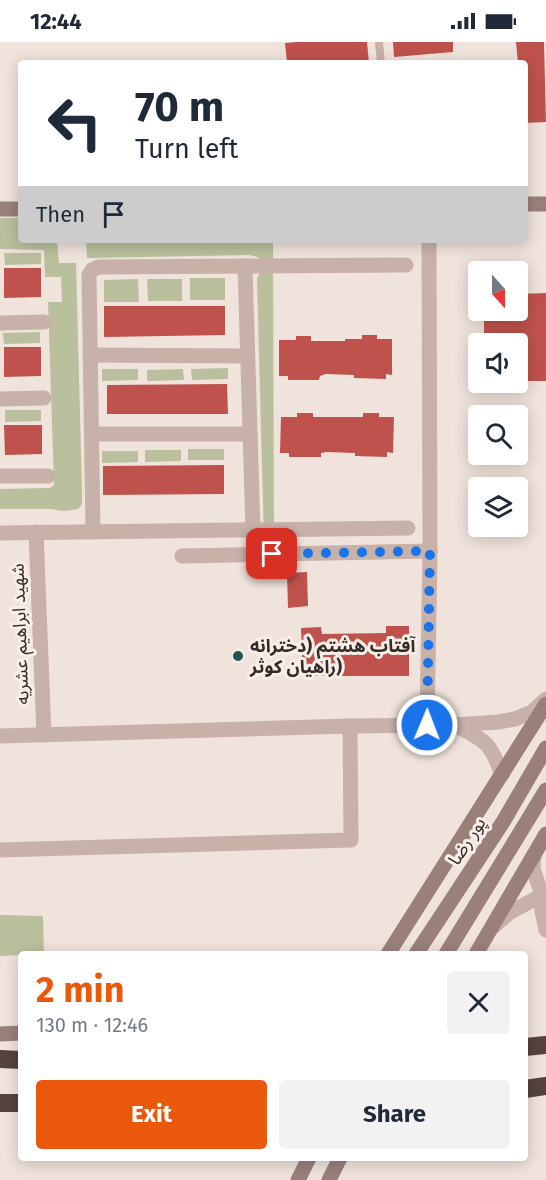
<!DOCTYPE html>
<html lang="en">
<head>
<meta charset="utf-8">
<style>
  body { margin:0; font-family:"Fira Sans","Noto Sans Arabic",sans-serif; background:#f2f2f3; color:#1f2937; height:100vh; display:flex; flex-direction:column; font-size:22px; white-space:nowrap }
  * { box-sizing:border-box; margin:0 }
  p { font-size:20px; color:#747a83 }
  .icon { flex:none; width:33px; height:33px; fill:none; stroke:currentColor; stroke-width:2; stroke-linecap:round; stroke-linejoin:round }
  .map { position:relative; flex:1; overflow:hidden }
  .panel { position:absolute; left:18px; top:909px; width:510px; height:210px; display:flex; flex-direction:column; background:#fff; border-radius:6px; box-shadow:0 3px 15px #0003 }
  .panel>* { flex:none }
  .guide { position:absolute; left:18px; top:18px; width:510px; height:183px; border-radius:6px; box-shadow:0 3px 15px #0003; background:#fff; color:#1f2937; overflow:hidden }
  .needle { width:39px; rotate:159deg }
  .buttons { position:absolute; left:468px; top:219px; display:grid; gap:12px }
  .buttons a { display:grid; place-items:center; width:60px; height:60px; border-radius:6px; background:#fff; box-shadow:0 3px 15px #0003; font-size:30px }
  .pin { position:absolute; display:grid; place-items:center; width:51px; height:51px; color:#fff; margin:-26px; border-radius:12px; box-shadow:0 3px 9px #0006 }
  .me { position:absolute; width:66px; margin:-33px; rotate:1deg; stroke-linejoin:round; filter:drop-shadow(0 0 4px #0008) }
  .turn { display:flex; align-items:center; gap:21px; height:126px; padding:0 18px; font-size:27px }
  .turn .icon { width:78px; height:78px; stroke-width:2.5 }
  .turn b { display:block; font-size:42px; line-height:51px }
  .then { display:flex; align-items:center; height:57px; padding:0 18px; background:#0003; gap:12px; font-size:22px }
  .round { display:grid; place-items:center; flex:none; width:63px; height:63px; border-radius:6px; background:#f2f2f3 }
  .head { display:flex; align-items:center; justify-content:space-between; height:102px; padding:0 18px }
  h1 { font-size:36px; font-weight:700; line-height:45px; color:#ea580c }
  .primary-button { display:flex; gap:12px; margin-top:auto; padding:12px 18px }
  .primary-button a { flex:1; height:69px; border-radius:6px; background:#ea580c; color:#fff; font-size:24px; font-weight:700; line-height:69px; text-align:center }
  .primary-button a+a { background:#f2f2f3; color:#1f2937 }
  .status { display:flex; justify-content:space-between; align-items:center; height:42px; padding:0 30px; background:#fff; direction:ltr }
  .status svg { height:16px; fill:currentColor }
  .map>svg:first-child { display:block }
  .green { fill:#babf9d }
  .building { fill:#bf524c }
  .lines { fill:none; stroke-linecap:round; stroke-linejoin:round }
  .lane { stroke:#c8b1a9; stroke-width:8 }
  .street { stroke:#c8b1a9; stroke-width:15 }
  .secondary { stroke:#9b807a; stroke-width:15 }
  .highway { stroke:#564240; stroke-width:18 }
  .route { stroke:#1a73e8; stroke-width:10; stroke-dasharray:0 18 }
  .poi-dot { fill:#20544e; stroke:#f8eee8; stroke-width:2 }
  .labels { text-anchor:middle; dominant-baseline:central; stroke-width:6; stroke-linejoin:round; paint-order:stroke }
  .street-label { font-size:18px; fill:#352a28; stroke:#f8eee8 }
  .poi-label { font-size:18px; font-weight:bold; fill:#352a28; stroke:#f8eee8; text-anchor:start }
</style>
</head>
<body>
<div class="status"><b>12:44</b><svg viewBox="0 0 49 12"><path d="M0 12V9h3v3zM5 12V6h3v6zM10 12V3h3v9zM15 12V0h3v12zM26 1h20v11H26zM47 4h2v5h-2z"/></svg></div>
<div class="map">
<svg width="546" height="1138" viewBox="0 0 546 1138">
  <rect width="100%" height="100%" fill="#f0e3dc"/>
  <g class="green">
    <polygon points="0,176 21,176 21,198 57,198 59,221 76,221 82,449 82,462 78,467 64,469 51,467 0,467 0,447 50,446 54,443 48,260 62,260 61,235 45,235 44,208 0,207"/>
    <polygon points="86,198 273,198 274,499 268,506 264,499 257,237 264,221 258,215 249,213 87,216"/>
    <polygon points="4,211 41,211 41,222 5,223"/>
    <rect x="190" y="236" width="35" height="22"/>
    <polygon points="138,237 139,260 104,260 104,238"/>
    <polygon points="147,237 182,237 182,259 148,259"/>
    <polygon points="40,290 40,301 4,302 3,291"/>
    <polygon points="228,326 228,337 192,338 191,327"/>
    <polygon points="102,327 138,327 138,338 102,339"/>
    <polygon points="183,327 184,338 147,339 147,328"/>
    <polygon points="5,368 41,368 41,379 5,380"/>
    <rect x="188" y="407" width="36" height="11"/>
    <polygon points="145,408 181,408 181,419 145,420"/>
    <polygon points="102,409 138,409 138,420 102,421"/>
    <polygon points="0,873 43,874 44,912 0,914"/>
  </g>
  <g class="building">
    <polygon points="297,0 367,0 369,21 287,21 285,1"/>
    <polygon points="393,0 453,0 453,10 394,15"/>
    <polygon points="516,0 544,0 546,80 525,81 525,21 518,21"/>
    <polygon points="4,226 41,226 41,255 4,256"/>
    <polygon points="546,251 546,339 518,339 518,302 484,302 484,268 518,268 518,252"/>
    <polygon points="104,264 225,264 225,293 104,295"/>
    <polygon points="362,293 377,293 377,297 392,297 392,333 386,332 386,337 354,336 354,333 326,332 320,334 319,338 288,338 288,334 279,334 279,298 296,298 296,294 311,294 311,299 345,299 345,297 362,297"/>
    <polygon points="4,305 41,305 41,334 4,335"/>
    <polygon points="227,342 228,372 107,372 107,343"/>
    <polygon points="297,371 313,371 313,375 363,375 363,371 379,371 379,375 394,375 393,411 387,410 387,415 355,414 355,411 327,410 321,411 321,415 289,415 289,411 280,411 281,375 297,375"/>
    <polygon points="4,383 42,383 42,412 5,413"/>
    <polygon points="224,423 224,452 103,453 103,424"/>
    <polygon points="307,530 308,564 288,566 287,531"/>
    <polygon points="386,584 409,584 409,634 303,634 301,586 321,585 322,592 386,591"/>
  </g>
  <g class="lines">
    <polyline class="lane" points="379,0 381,21"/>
    <g class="street">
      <polyline points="245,224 253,489"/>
      <polyline points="0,281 44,280"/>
      <polyline points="90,313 247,314"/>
      <polyline points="0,357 44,356"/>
      <polyline points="92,392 250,392"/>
      <polyline points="0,434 48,434"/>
      <polyline points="36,490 44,693"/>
      <polyline points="93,490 89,233 92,228 99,225 406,223"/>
      <polyline points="0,491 408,486"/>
      <polyline points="182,514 430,509"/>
      <polyline points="427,683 430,509 429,198"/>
      <path d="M455,683c30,16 35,16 47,50"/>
      <polyline points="0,694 350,684 455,683 498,680 515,677 532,670 546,657"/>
      <polyline points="0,808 351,798 350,684"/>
      <polyline points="534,813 533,827 542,853 542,869 546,888"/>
      <polyline points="493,885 509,871 546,851"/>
    </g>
    <g class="secondary">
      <polyline points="525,162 546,162"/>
      <polyline points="0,167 21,167"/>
      <polyline points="388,912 546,662"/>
      <polyline points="416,912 503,780 546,706"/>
      <polyline points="446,912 546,748"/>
      <polyline points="476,912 546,792"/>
      <polyline points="0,992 21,991"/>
      <polyline points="298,1138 309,1116"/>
      <polyline points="329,1138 340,1116"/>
    </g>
    <g class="highway">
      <polyline points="525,1005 546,1003"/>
      <polyline points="0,1017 21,1018"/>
      <polyline points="525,1047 546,1044"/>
      <polyline points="0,1061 21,1061"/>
    </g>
  </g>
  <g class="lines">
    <polyline class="route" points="272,512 430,509 427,683"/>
  </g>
  <circle class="poi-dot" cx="238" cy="614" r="6"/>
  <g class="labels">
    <g class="street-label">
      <text transform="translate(20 592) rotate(-92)">شهید ابراهیم عشریه</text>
      <text transform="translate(467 799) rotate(-57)">پور رضا</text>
    </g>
    <g class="poi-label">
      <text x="250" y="604">آفتاب هشتم (دخترانه<tspan x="250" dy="21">راهیان کوثر)</tspan></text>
    </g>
  </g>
</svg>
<div class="buttons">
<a><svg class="needle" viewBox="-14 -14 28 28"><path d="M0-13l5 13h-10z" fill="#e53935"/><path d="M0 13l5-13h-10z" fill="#747a83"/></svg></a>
<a><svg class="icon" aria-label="sound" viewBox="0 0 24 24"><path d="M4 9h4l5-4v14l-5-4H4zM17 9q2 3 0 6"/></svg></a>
<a><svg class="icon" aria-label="search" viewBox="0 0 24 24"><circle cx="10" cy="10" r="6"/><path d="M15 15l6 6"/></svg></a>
<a><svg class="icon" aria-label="layers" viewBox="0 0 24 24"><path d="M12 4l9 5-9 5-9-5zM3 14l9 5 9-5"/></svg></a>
</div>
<div class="pin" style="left:272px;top:512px;background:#d93025"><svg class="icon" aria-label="arrive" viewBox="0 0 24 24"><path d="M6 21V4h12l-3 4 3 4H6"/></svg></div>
<svg class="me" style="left:427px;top:683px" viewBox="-20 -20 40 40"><circle r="17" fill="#1a73e8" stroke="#fff" stroke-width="3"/><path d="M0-11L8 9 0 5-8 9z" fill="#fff"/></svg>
<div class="guide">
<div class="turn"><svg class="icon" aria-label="left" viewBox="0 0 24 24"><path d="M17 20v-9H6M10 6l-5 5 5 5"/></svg><div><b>70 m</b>Turn left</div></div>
<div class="then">Then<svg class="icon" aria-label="arrive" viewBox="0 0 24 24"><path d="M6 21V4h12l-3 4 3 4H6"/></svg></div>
</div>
<section class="panel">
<div class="head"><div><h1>2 min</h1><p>130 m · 12:46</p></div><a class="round"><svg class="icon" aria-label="close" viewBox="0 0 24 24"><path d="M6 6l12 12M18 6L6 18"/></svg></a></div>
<div class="primary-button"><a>Exit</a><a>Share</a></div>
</section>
</div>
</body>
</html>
